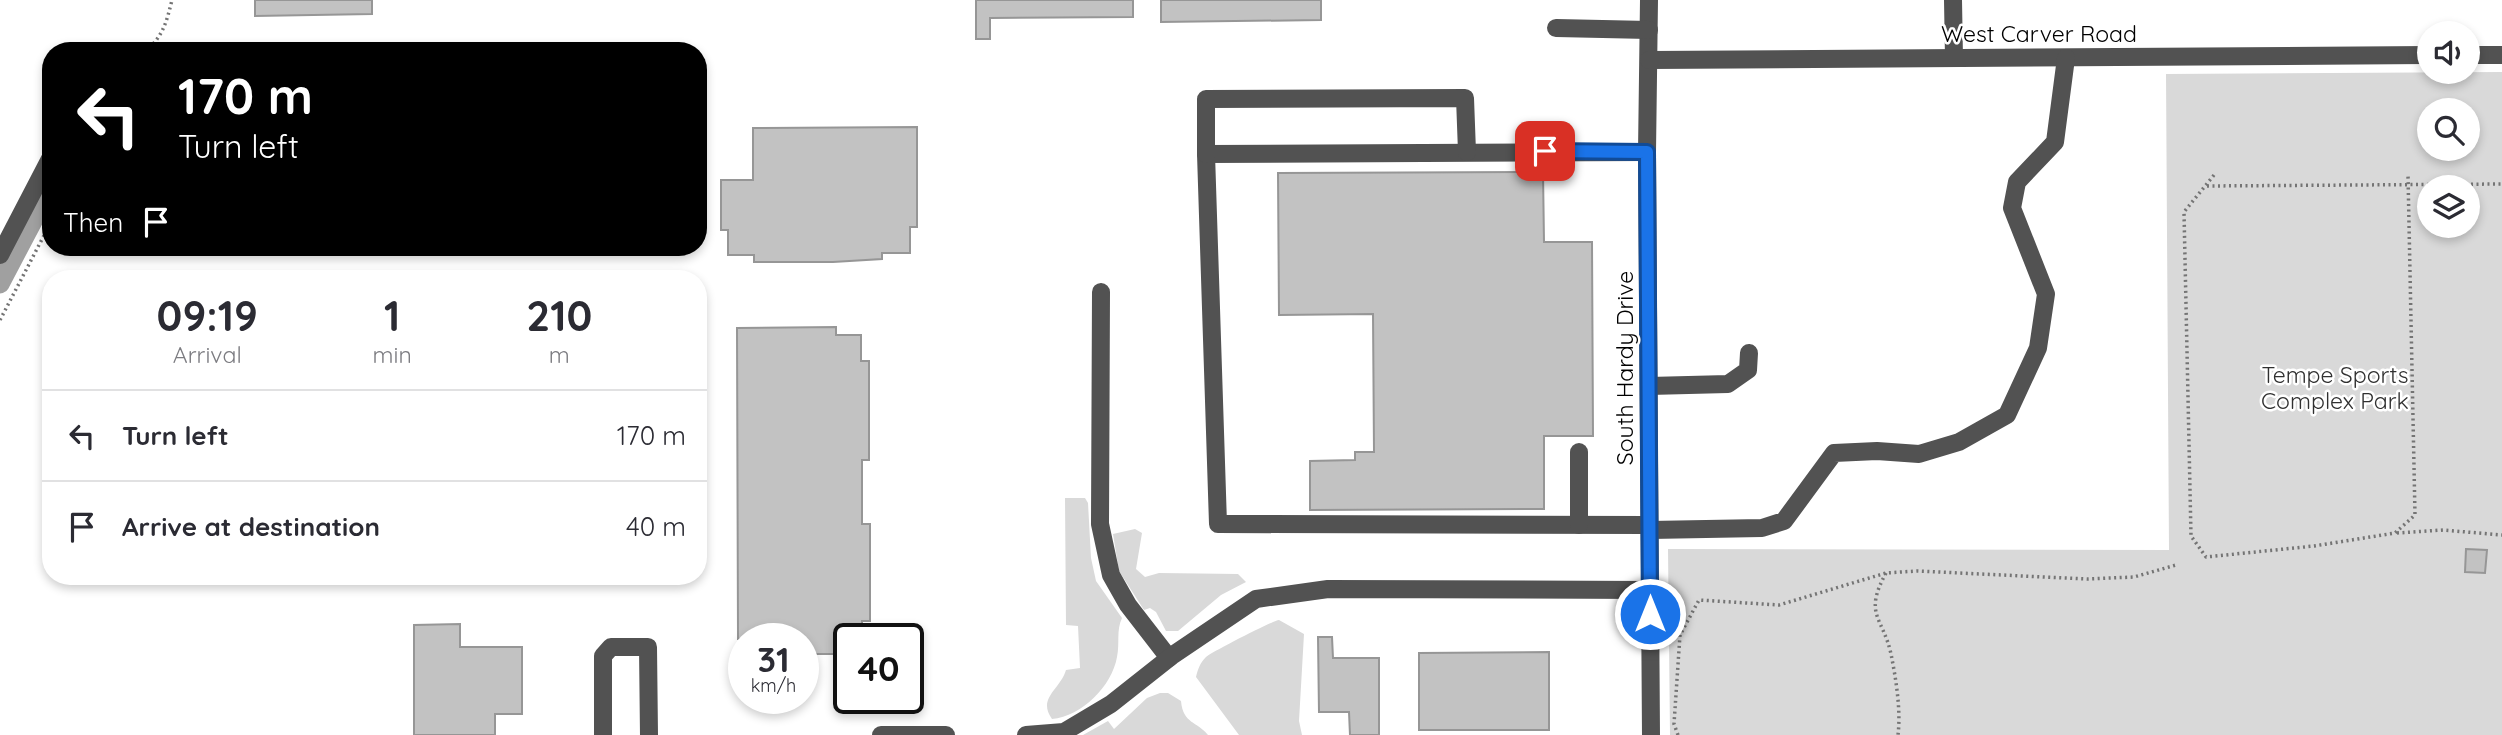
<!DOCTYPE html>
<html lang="en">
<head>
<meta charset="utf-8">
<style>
  body { margin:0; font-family:Quicksand,sans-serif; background:#f2f2f3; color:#2b2b33; height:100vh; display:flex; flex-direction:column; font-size:26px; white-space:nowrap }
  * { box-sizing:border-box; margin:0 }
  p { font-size:23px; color:#7c7c81 }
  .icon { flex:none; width:38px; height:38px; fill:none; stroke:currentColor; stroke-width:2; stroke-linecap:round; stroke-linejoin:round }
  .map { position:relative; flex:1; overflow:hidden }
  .side { position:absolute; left:42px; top:270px; width:665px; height:315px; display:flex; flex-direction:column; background:#fff; border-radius:28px; box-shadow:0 4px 10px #0003 }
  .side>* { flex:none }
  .guide { position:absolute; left:42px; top:42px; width:665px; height:214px; border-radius:28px; box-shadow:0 4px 10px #0003; background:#000; color:#fff; overflow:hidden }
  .tools { position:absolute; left:2417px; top:21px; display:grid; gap:14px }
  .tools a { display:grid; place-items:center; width:63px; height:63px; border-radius:50%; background:#fff; box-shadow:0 4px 10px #0003; font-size:35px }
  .speed { position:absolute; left:728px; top:623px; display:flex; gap:14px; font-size:35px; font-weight:700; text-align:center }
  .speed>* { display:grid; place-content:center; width:91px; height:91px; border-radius:50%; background:#fff; box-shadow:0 4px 10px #0003; line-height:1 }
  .speed small { font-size:18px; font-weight:400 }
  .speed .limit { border:4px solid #111; border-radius:10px; background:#fff; color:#111 }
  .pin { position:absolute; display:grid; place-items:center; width:60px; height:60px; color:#fff; margin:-30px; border-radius:14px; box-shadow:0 4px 10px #0006 }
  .me { position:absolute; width:77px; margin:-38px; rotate:0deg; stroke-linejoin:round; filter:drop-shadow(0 0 5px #0008) }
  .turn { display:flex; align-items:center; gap:24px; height:147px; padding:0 21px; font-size:32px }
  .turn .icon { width:91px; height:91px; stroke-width:2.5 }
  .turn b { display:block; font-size:49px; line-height:60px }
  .then { display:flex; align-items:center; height:66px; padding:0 21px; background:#0003; gap:14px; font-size:26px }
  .eta { display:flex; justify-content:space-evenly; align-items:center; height:119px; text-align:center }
  .eta b { font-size:42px; font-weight:700; line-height:49px }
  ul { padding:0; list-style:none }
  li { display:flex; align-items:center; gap:21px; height:91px; padding:0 21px; border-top:2px solid #e1e1e2 }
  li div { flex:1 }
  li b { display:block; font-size:26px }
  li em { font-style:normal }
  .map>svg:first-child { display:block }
  .green { fill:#d9d9d9; fill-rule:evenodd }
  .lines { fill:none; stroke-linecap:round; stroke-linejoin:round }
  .canal { stroke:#a0a0a0; stroke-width:19 }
  .building { fill:#c2c2c2; stroke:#969696; stroke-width:2 }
  .path { stroke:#747474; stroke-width:3.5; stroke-dasharray:2 3.5; stroke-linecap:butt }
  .minor { stroke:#525252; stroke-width:18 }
  .route-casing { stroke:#114b97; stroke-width:18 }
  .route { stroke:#1a73e8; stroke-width:12 }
  .labels { text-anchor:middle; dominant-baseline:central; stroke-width:5; stroke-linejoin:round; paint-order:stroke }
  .street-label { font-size:23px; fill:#000; stroke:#fff }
  .park-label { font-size:23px; fill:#303030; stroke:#fff }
</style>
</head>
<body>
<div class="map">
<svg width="2502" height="735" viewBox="0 0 2502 735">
  <rect width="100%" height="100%" fill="#fff"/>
  <g class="green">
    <path d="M2502,72v663h-832l-2,-186 501,1 -3,-476zM2429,110h39v39h-39zM2429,187h39v39h-39z"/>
    <path d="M1065,498h20l3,5 3,55 5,23 26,37c-6,13 -2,25 -5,39 -5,29 -35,59 -65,62 -15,-21 8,-29 14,-49l14,-2 -2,-42 -12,-1z"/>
    <polygon points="1135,529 1142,533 1136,569 1145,577 1159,573 1238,574 1246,582 1221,595 1178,631 1166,631 1156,612 1150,608 1144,610 1119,571 1113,534"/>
    <path d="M1279,620l25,14 -5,87 3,14h-63l-43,-58c2,-8 4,-14 10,-20 6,-5 66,-36 73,-37z"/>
    <path d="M1160,693h8l13,8c2,23 16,20 27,34h-125l25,-14 6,8 33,-31z"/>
  </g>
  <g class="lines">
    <polyline class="canal" points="0,284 51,187"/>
  </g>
  <g class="building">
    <polygon points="255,0 372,0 372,14 255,16"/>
    <polygon points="976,0 1133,0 1133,17 990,18 990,39 976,39"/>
    <polygon points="1161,0 1321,0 1321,20 1161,22"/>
    <polygon points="917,127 917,227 910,227 910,253 882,253 882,259 833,262 754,262 754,255 728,255 728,230 721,230 721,180 753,180 753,128"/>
    <polygon points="1543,172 1544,242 1592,242 1593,436 1544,436 1544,509 1310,510 1310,461 1355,460 1355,452 1374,452 1373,314 1279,315 1278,173"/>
    <polygon points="836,327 836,335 861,335 861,361 869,361 869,460 862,460 862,524 870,524 870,621 862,621 862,639 849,639 849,648 837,648 837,654 803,654 803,639 738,639 737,328"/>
    <polygon points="2466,549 2487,550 2485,573 2465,572"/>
    <polygon points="460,624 460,647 522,647 522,714 495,714 495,735 414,735 414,625"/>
    <polygon points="1318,637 1332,637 1333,658 1379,658 1379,735 1350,735 1349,712 1319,712"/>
    <polygon points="1549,652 1549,730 1419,730 1419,653"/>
  </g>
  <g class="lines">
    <g class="path">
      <path d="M145,51c18,-13 22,-31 27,-51"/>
      <polyline points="2214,175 2184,212 2191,536 2206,557 2314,546 2395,533 2415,515 2408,175"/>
      <polyline points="2207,186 2502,184"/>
      <polyline points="0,320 51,222"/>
      <polyline points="2397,533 2443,530 2502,535"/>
      <path d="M1886,573c-23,42 -3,44 5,81 5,25 10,56 7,81"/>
      <polyline points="1678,735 1674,724 1680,635 1699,600 1779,605 1886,573 1917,571 2087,579 2134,577 2176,565"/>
    </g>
    <g class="minor">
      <polyline points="1649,0 1647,152 1651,735"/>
      <polyline points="1953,0 1954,58"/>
      <polyline points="1556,28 1649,30"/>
      <polyline points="2468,55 2502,55"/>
      <polyline points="1649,60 2429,55"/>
      <polyline points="1647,152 1206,154 1218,524 1650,525"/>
      <polyline points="1206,154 1206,99 1465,98 1467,152"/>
      <polyline points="0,255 51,157"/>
      <polyline points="1101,292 1100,524 1111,575 1128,605 1169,658"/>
      <polyline points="1649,386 1728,384 1748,370 1749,353"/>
      <polyline points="1579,452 1579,525"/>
      <polyline points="1650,530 1762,528 1784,521 1834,453 1877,451 1919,454 1959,442 2007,415 2038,348 2046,294 2012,208 2017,182 2055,142 2066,58"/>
      <polyline points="603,735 603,656 611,647 648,647 649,735"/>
      <polyline points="881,735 946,735"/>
      <polyline points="1026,735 1064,732 1111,704 1173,655 1256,599 1328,589 1650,590"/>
    </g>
  </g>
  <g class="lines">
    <g class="route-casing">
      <polyline id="route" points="1545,151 1647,152 1650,614"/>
    </g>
    <use href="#route" class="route"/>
  </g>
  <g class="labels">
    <g class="street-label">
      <text x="2039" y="33">West Carver Road</text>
      <text transform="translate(1624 368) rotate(-90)">South Hardy Drive</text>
    </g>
    <g class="park-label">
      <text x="2335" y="374">Tempe Sports<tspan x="2335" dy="26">Complex Park</tspan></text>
    </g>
  </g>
</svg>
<div class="tools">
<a><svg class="icon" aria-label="sound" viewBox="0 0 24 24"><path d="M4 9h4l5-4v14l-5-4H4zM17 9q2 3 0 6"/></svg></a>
<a><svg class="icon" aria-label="search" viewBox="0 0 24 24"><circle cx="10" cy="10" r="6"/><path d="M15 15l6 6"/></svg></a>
<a><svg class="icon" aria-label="layers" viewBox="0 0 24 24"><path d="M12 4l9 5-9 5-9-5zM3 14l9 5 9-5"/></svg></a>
</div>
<div class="speed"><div>31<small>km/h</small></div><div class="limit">40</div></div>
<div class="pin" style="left:1545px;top:151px;background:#d93025"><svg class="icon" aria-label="arrive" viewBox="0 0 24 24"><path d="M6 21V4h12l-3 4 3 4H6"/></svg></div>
<svg class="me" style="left:1650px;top:614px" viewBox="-20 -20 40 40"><circle r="17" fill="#1a73e8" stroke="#fff" stroke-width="3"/><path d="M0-11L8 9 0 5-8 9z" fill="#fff"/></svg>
<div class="guide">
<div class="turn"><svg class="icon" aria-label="left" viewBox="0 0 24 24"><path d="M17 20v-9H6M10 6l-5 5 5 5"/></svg><div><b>170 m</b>Turn left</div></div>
<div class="then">Then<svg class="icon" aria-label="arrive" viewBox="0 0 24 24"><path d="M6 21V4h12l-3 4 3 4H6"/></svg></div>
</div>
<section class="side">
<div class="eta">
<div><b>09:19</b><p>Arrival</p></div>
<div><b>1</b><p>min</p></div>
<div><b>210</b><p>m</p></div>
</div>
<ul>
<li><svg class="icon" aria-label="left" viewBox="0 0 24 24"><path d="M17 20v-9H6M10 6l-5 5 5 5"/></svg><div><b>Turn left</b></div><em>170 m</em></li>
<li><svg class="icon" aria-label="arrive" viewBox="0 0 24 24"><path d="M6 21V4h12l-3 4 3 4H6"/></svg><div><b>Arrive at destination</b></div><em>40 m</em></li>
</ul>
</section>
</div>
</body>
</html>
